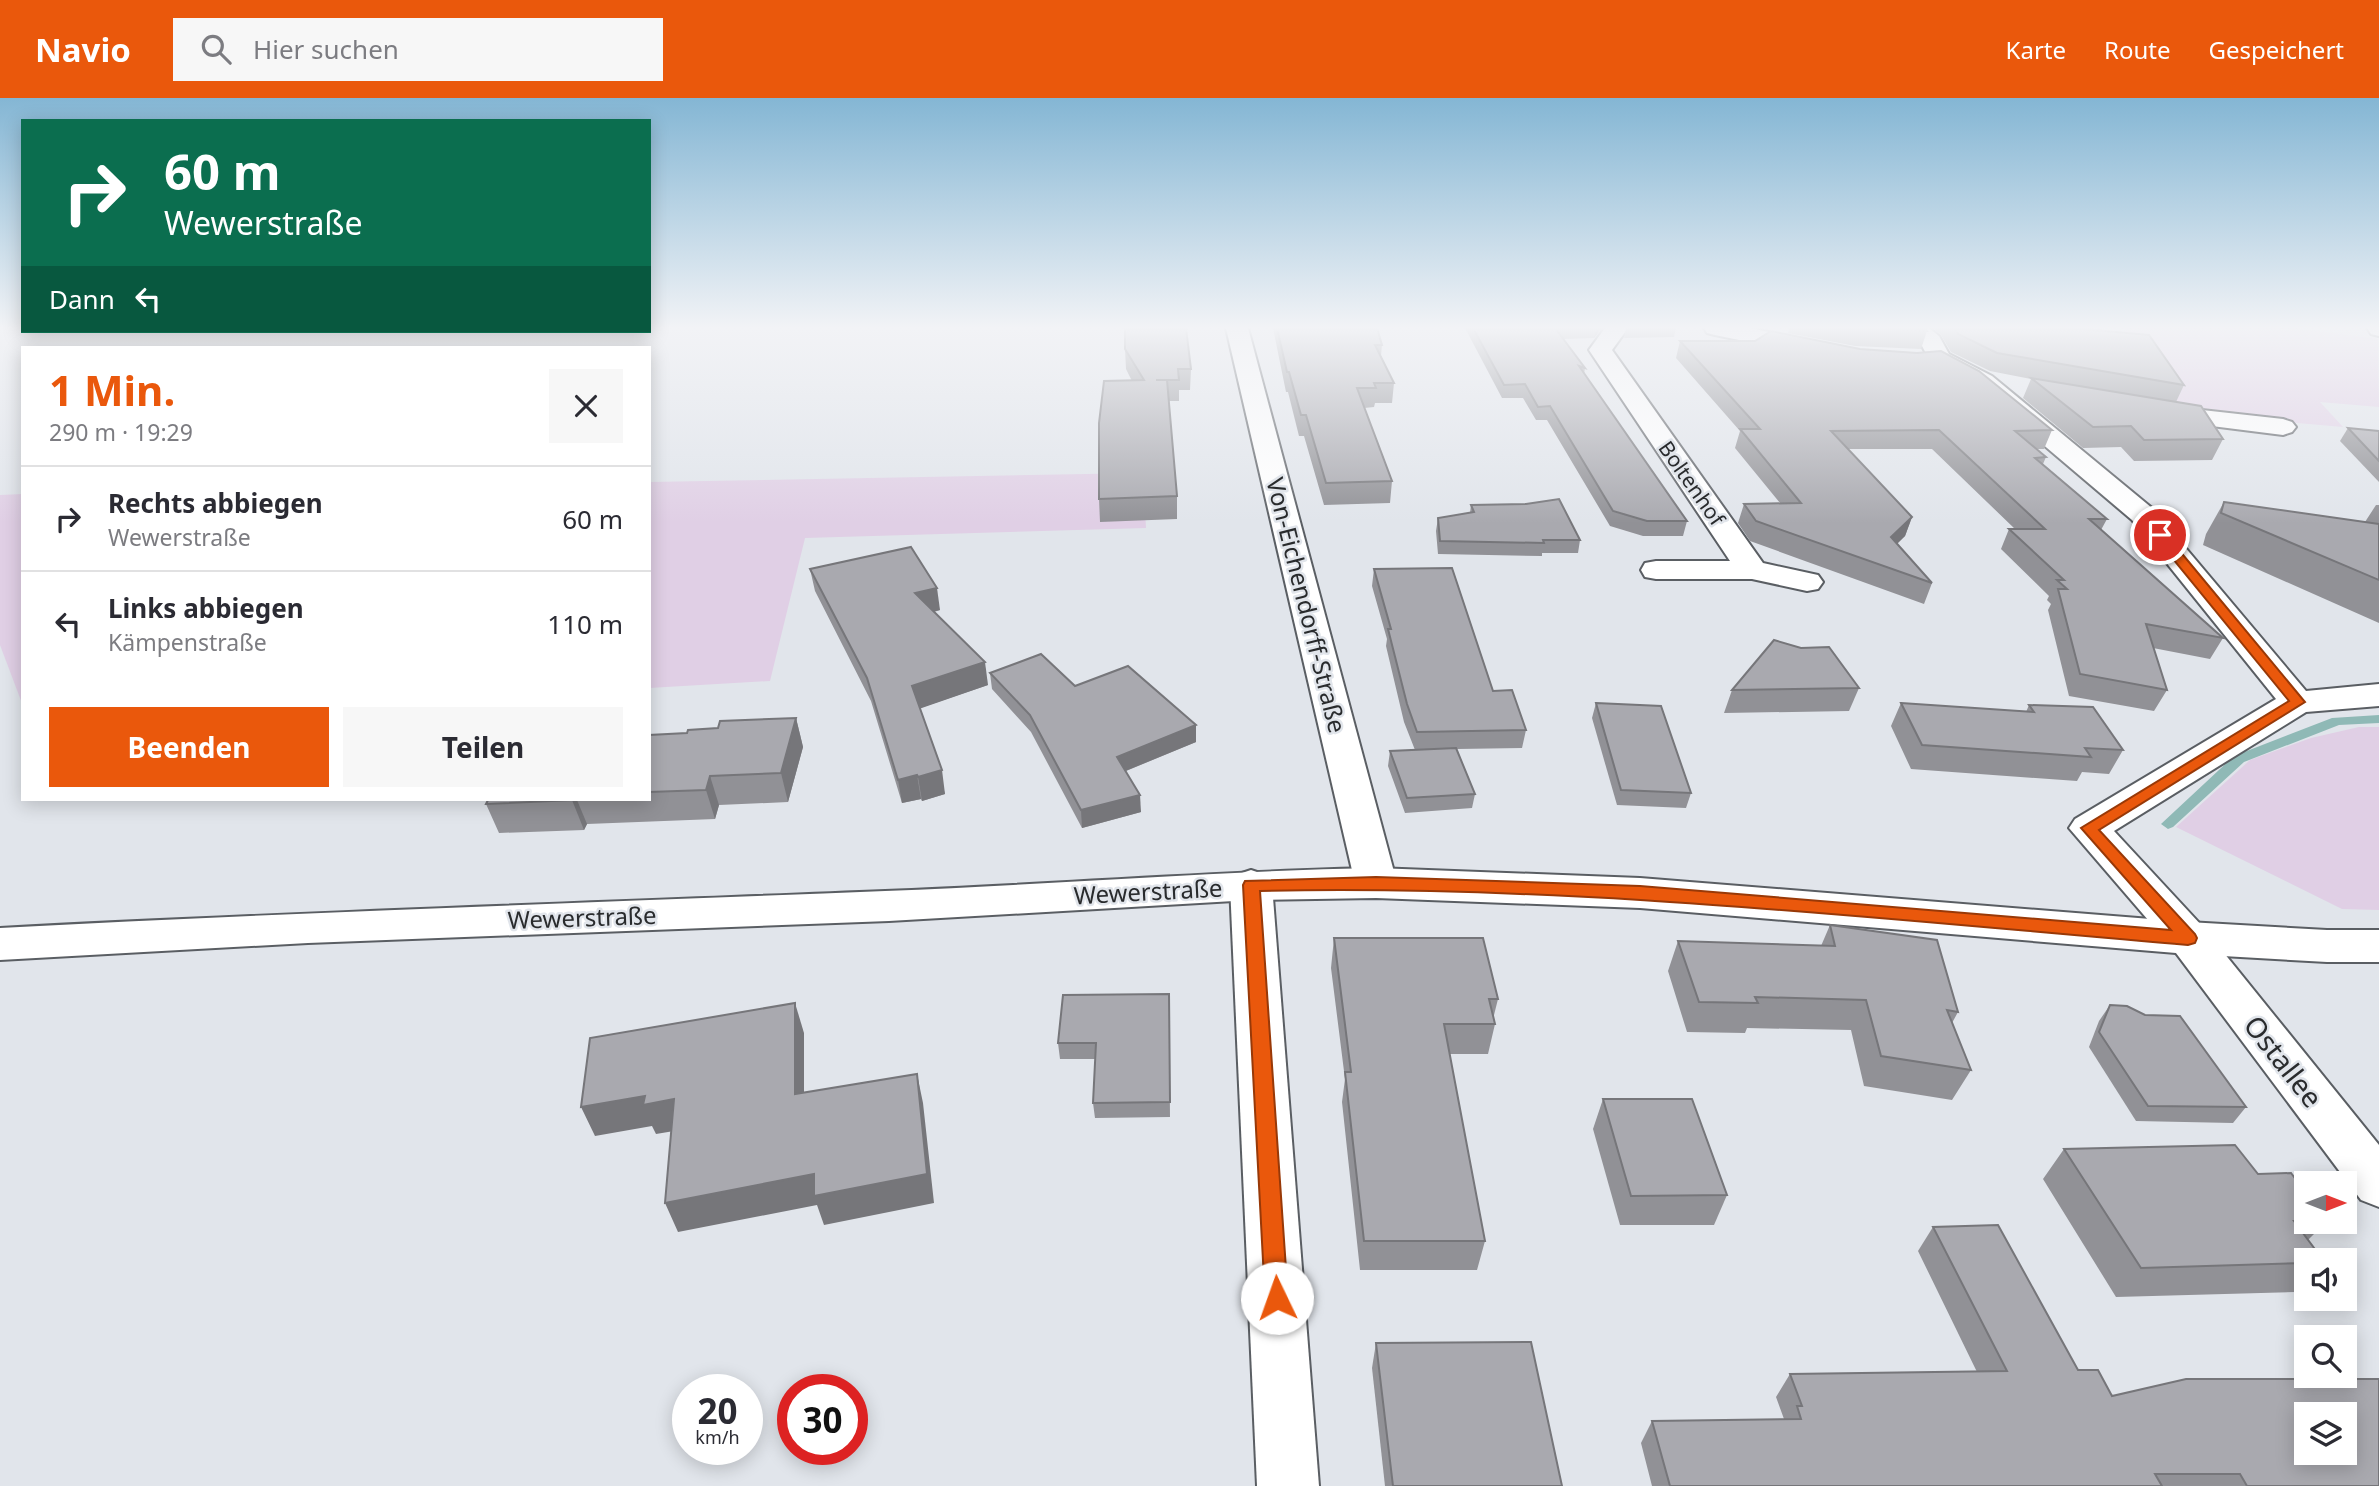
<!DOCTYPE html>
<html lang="de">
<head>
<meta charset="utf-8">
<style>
  body { margin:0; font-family:"Noto Sans",sans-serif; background:#f7f7f7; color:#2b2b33; height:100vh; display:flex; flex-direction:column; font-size:26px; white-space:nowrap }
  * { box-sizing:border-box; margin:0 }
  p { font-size:23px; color:#7c7c81 }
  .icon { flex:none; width:38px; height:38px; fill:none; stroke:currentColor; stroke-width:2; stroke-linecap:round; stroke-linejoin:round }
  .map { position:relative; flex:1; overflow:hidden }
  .panel { position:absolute; left:21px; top:248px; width:630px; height:455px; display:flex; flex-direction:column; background:#fff; border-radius:0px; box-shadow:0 4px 18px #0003 }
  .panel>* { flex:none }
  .top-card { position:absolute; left:21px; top:21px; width:630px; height:214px; border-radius:0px; box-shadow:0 4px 18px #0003; background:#0b6e4f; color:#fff; overflow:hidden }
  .needle { width:46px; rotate:90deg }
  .buttons { position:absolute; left:2294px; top:1073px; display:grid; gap:14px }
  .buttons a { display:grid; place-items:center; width:63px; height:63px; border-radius:0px; background:#fff; box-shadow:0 4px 18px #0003; font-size:35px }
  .speed { position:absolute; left:672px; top:1276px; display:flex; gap:14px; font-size:35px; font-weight:700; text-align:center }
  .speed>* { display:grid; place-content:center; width:91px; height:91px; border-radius:50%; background:#fff; box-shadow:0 4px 18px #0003; line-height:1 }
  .speed small { font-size:18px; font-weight:400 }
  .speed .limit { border:10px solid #d22; background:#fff; color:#111 }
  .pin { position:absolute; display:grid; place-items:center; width:60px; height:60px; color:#fff; margin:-30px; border:4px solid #fff; border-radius:50%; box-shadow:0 2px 7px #0007 }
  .me { position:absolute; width:77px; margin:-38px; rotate:357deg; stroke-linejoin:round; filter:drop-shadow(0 0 5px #0008) }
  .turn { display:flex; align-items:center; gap:24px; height:147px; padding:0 28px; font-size:32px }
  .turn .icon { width:91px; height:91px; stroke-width:2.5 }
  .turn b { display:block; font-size:49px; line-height:60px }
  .then { display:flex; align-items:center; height:66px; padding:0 28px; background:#0003; gap:14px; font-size:26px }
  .round { display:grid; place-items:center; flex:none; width:74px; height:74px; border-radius:0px; background:#f7f7f7 }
  .overview { display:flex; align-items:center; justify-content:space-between; height:119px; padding:0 28px }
  h1 { font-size:42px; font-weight:700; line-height:52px; color:#ea580c }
  .button { display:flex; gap:14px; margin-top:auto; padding:14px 28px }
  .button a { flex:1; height:80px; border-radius:0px; background:#ea580c; color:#fff; font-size:28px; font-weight:700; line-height:80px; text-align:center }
  .button a+a { background:#f7f7f7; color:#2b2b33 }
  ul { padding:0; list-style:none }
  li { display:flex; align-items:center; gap:21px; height:105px; padding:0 28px; border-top:2px solid #e1e1e2 }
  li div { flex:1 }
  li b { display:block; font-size:26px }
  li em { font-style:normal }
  header { display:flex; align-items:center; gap:42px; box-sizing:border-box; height:98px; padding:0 35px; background:#ea580c; color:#fff }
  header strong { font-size:33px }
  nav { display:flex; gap:38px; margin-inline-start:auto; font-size:24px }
  .search { width:490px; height:63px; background:#f7f7f7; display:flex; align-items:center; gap:18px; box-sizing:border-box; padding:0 24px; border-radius:0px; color:#7c7c81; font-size:26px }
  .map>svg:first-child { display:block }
  .green { fill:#e0cfe5 }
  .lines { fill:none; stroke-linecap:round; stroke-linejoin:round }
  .stream { fill:#8fb9b6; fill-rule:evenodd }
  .minor-casing { stroke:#5a5e63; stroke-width:4 }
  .secondary-casing { stroke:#5a5e63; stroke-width:4 }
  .minor { fill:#fff; fill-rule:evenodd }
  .secondary { fill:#fff; fill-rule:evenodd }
  .wall { fill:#919196 }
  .shaded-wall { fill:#76767a }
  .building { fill:#a9a9af; stroke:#76767a; stroke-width:2; fill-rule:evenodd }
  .route { fill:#ea580c; stroke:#983908; stroke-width:2 }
  .labels { text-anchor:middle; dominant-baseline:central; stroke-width:5; stroke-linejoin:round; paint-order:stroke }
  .far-street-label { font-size:21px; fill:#292b2d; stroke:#e1e5eb }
  .street-label { font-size:24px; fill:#292b2d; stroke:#e1e5eb }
  .near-street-label { font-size:28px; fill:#292b2d; stroke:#e1e5eb }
</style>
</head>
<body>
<header>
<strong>Navio</strong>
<div class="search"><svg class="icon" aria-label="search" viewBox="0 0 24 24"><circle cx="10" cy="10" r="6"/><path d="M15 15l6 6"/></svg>Hier suchen</div>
<nav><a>Karte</a><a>Route</a><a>Gespeichert</a></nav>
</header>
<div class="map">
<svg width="2379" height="1388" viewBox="0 0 2379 1388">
  <rect width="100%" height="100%" fill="#e1e5eb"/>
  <g class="green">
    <polygon points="2123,230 2295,230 2378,241 2379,309 2320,304 2343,329 2185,315"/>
    <polygon points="1143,375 1146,430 805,440 770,583 649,590 649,384"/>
    <polygon points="23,396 23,608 0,547 0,397"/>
    <polygon points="2359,629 2379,629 2379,812 2342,811 2176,729 2250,662 2311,640"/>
  </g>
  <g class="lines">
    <polygon class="stream" points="2379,617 2379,625 2339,627 2244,664 2173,729 2168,731 2161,726 2234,658 2332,620"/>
    <g class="minor-casing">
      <g id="minor">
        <polygon points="1226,230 1248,230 1397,785 1391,795 1376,800 1361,795 1355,785"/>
        <polygon points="1605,230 1628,230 1612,252 1763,465 1818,477 1823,484 1818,491 1807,493 1752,481 1656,481 1645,479 1641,472 1645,465 1656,463 1730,463 1589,252"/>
        <polygon points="1704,230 1750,230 1820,245 1823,250 1820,255 1812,257 1715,237 1707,235"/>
        <polygon points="1904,230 1929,230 1939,238 1949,256 1992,278 2152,410 2306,593 2379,586 2379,608 2306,614 2114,733 2203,829 2379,1047 2379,1109 2361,1102 2173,851 2069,730 2075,721 2276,601 2132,422 1974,288 1931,265 1921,246"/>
        <polygon points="2367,230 2379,230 2379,238 2371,236"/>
        <polygon points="2157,307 2283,321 2292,324 2296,329 2292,334 2283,337 2148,320 2144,315 2148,310"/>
        <polygon points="1251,772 1266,777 1272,787 1319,1388 1257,1388 1230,787 1236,777"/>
      </g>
    </g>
    <g class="secondary-casing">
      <path id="secondary" d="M1376,770l264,10 548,44 139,8h52v32h-52l-139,-8 -548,-46 -264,-10 -125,2 -362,21 -581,22 -308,17v-32c295,-16 590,-25 885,-37 164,-6 327,-20 491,-23z"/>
    </g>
    <use href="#minor" class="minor"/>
    <use href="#secondary" class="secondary"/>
  </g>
  <g class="wall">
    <polygon points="1273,230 1377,230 1382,247 1381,258 1394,285 1392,305 1375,305 1374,309 1364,310 1392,383 1390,405 1324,407 1304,338 1299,338 1288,294 1286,294"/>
    <polygon points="1465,230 1602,230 1594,240 1563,241 1585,270 1584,276 1687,423 1683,438 1643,438 1610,428 1547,322 1536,322 1523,300 1502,300"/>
    <polygon points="1626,230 1676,230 1674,239 1624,240"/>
    <polygon points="1790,230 1925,230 1927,233 1921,251 1855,248 1788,235"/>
    <polygon points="1933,230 2073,230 2184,287 2176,304 2223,341 2212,362 2134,363 2121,349 2083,350 2023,300 2031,281 1990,273 1951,254 1941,237"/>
    <polygon points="1680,243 2052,332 2044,351 2036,351 2046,359 2043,366 2107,421 2101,432 2223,540 2210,561 2153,550 2167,592 2154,613 2069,598 2048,512 2051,506 2047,502 2049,498 2001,451 2009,431 2015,431 1932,351 1848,351 1912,419 1905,438 1897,446 1932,485 1924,506 1750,443 1738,425 1744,406 1780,405 1735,350 1740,333 1676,260"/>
    <polygon points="1125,251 1191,271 1190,292 1179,292 1179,303 1169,303 1177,398 1177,421 1100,424 1099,401 1132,283 1126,271"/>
    <polygon points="2348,330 2379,333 2379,384 2340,343"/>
    <polygon points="2224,404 2365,424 2376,407 2379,407 2379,525 2203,447 2206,436"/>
    <polygon points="1471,407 1580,442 1578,455 1542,455 1542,458 1438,456 1436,433 1438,420 1470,415"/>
    <polygon points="810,471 940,512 934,514 988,587 920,610 945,696 922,703 921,701 902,705 871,603 815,493"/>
    <polygon points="1374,471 1493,593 1526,632 1522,650 1457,651 1475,696 1472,710 1405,715 1388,668 1390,653 1415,652 1404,624 1386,548 1387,541 1372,488"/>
    <polygon points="990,575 1075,588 1196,627 1196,644 1126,673 1141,714 1082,730 1031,634 992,591"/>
    <polygon points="1859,590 1849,613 1724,615 1732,592"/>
    <polygon points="1596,605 1691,695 1686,710 1617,707 1592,620"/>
    <polygon points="1901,605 2026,614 2029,607 2123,652 2109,676 2082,674 2077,683 1911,671 1891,628"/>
    <polygon points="796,620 803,649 788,704 719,707 715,721 587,726 584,732 499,735 486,706 488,702 649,702 649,637 687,635"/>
    <polygon points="1830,827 1958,914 1952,925 1971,972 1952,1002 1864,988 1851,932 1747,930 1745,935 1687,934 1668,873 1678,843 1821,848"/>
    <polygon points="1334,840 1498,901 1493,921 1495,926 1488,956 1449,956 1485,1143 1477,1172 1360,1172 1342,1004 1345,981 1331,870"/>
    <polygon points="1169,896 1170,1019 1095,1020 1093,1005 1096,961 1060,961 1058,945"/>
    <polygon points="2110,907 2145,917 2246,1009 2233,1025 2136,1023 2089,949 2099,923"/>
    <polygon points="1603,1001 1727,1097 1714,1127 1620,1127 1593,1031"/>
    <polygon points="2064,1051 2258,1076 2306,1095 2306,1124 2326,1124 2308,1142 2306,1183 2295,1194 2116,1199 2043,1081"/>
    <polygon points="1933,1129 2078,1272 2112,1298 2379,1388 1652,1388 1641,1345 1652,1323 1784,1321 1776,1299 1790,1276 1977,1274 1918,1153"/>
    <polygon points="1376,1245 1562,1388 1385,1388 1372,1270"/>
  </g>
  <g class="shaded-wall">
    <polygon points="1596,230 1602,230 1594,240"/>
    <polygon points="1912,419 1905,438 1883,459 1891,439"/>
    <polygon points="937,490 940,512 918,517 915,495"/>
    <polygon points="985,564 988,587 916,612 912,588"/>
    <polygon points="796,620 803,649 788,704 781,675"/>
    <polygon points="1196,627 1196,644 1118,676 1117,659"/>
    <polygon points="942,672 945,696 922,703 918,679"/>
    <polygon points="917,677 921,701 902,705 898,682"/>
    <polygon points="710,678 719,707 715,721 706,692"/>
    <polygon points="1140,697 1141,714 1082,730 1081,712"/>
    <polygon points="572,702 577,702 587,726 584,732"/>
    <polygon points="795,905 804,935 804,1026 795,996"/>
    <polygon points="917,976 923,1005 934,1105 824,1127 817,1107 678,1134 665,1105"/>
    <polygon points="645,998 674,1001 686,1031 656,1036 652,1028 595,1038 581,1009"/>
  </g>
  <g class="building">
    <polygon points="1125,230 1186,230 1191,271 1178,271 1179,282 1156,282 1167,282 1177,398 1099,401 1099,325 1104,283 1144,282 1125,251"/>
    <polygon points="1277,230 1377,230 1382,247 1375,247 1394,285 1374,285 1376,290 1357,290 1392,383 1326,385 1306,317 1301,317 1289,274 1287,274"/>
    <polygon points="1473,230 1555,230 1585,270 1579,268 1687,423 1647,423 1613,413 1550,308 1538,309 1525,286 1504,287"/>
    <polygon points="1865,230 1925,230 1927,233"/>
    <polygon points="1955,230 2073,230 2149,237 2184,287 1997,255 1958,236"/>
    <polygon points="1771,233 1860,251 1917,255 1941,253 1979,273 2052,332 2015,333 2046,359 2035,360 2107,421 2089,421 2223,540 2146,526 2167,592 2080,576 2058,491 2067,491 2057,482 2064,482 2009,431 2045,431 1939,332 1831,333 1912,419 1891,439 1932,485 1756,423 1744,406 1801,405 1740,331 1760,331 1680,243 1755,243"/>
    <polygon points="2031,280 2201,308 2223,341 2144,342 2131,328 2093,329"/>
    <polygon points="2348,330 2379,333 2379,363"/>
    <polygon points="1559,401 1580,442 1543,442 1544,445 1440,443 1438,420 1474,414 1471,407 1526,406"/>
    <polygon points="2224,404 2379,426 2379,482 2221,415"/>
    <polygon points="911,449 937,490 915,495 985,564 912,588 942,672 918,679 917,677 898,682 867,580 810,471"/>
    <polygon points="1452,470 1493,593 1512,592 1526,632 1417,634 1407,606 1388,531 1391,531 1374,471"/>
    <polygon points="1774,542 1801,550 1829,549 1859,590 1732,592"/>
    <polygon points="1041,556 1075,588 1128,568 1196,627 1117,659 1140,697 1081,712 1030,617 990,575"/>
    <polygon points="1596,605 1661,608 1691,695 1621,692"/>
    <polygon points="1901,605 2034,614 2029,607 2093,609 2123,652 2085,650 2091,659 1922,647"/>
    <polygon points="796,620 781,675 710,678 706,692 649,694 649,637 687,635 688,632 718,630 720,623"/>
    <polygon points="1456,650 1475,696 1407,700 1390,653"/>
    <polygon points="488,702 573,702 486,706"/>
    <polygon points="1830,827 1937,842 1958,914 1947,912 1971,972 1881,958 1866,902 1755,899 1758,905 1699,904 1678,843 1835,848"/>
    <polygon points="1334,840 1483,840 1498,901 1489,901 1495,926 1444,926 1485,1143 1364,1143 1345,974 1351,974"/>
    <polygon points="1169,896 1170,1004 1093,1005 1096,945 1058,945 1063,897"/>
    <polygon points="795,905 795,996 917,976 927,1076 814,1098 814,1076 665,1105 674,1001 643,1007 645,998 581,1009 590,940"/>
    <polygon points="2110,907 2127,908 2145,917 2180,918 2246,1009 2148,1008 2099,934"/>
    <polygon points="1603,1001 1692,1001 1727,1097 1631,1098"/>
    <polygon points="2235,1047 2258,1076 2291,1075 2306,1095 2306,1123 2294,1123 2323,1162 2306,1162 2306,1165 2141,1170 2064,1051"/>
    <path d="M1998,1127l80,145h20l14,26 74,-17h193v107h-132l-7,-12h-85l7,12h-492l-18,-65 149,-2 -4,-13h5l-12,-32 217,-3 -74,-144zM2306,1316h39v38h-39z"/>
    <polygon points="1531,1244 1562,1388 1393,1388 1376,1245"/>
  </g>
  <linearGradient id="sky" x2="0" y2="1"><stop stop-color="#84b6d4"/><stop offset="0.54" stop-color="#f2f3f6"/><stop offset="1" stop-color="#f2f3f6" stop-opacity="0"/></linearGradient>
  <rect width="2379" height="425" fill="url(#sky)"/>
  <path class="route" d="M2160,433l4,1 141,170 -206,128 96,104 2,4 -2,5 -7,2c-308,-26 -617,-61 -928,-54l28,407 -3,8 -8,3 -9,-3 -3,-8 -22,-413 2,-4 131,-4 264,9 531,44 -90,-102 208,-127 -134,-164v-5z"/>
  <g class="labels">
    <g class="far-street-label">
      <text transform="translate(1692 385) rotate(55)">Boltenhof</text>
    </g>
    <g class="street-label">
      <text transform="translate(1307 507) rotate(76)">Von-Eichendorff-Straße</text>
      <text transform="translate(1148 793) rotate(-3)">Wewerstraße</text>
      <text transform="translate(582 819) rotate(-2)">Wewerstraße</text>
    </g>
    <g class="near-street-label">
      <text transform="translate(2284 963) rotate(52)">Ostallee</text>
    </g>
  </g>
</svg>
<div class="buttons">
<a><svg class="needle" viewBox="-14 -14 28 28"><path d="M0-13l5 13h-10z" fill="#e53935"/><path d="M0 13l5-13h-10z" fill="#7c7c81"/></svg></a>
<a><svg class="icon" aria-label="sound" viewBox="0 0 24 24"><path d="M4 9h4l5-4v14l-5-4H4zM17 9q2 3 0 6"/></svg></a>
<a><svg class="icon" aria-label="search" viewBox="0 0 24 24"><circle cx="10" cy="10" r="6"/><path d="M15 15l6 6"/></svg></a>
<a><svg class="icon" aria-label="layers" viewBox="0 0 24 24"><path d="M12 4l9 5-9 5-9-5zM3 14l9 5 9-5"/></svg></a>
</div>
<div class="speed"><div>20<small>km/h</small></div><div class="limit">30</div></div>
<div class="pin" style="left:2160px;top:437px;background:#d93025"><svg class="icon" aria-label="arrive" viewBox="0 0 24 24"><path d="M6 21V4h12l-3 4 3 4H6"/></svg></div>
<svg class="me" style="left:1277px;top:1200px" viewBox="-20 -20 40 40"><circle r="19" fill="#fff"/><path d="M0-13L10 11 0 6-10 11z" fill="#ea580c"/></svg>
<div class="top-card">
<div class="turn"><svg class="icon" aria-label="right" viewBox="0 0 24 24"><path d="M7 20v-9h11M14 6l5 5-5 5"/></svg><div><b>60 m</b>Wewerstraße</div></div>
<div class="then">Dann<svg class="icon" aria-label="left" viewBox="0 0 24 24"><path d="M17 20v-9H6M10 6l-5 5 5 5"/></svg></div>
</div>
<section class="panel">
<div class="overview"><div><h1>1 Min.</h1><p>290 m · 19:29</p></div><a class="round"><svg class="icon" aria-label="close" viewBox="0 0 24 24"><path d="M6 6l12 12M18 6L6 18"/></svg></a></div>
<ul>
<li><svg class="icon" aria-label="right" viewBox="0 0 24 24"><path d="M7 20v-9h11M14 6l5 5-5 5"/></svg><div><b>Rechts abbiegen</b><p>Wewerstraße</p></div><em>60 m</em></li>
<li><svg class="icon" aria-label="left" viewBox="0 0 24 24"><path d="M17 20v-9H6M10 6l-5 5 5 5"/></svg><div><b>Links abbiegen</b><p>Kämpenstraße</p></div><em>110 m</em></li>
</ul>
<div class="button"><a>Beenden</a><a>Teilen</a></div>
</section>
</div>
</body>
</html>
